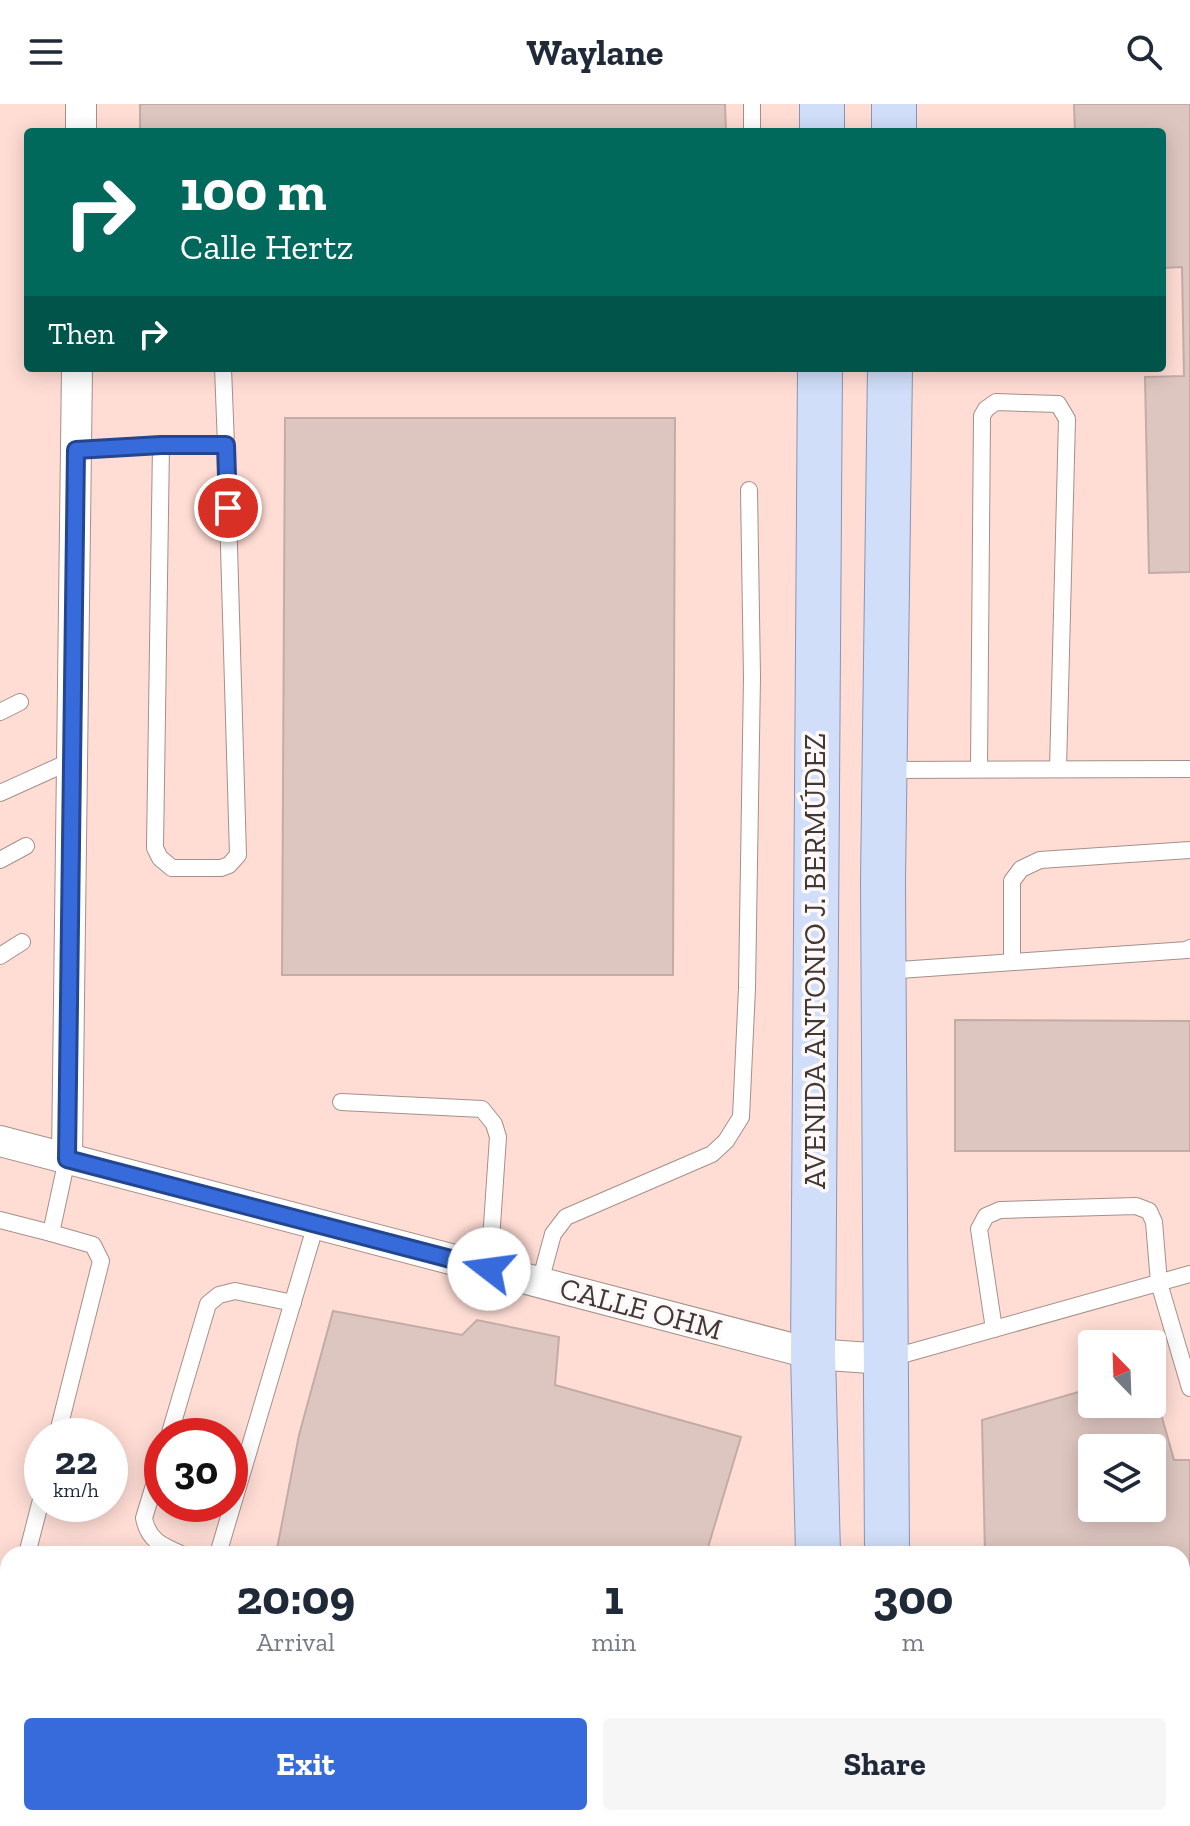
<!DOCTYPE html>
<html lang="en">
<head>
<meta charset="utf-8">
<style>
  body { margin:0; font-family:"Zilla Slab",serif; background:#f6f6f7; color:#1f2937; height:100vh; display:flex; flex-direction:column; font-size:30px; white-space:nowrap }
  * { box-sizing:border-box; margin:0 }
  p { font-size:26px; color:#747a83 }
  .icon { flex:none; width:44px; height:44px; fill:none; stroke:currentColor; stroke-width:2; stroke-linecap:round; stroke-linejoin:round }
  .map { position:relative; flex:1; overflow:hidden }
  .drawer { position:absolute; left:0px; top:1442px; width:1190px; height:280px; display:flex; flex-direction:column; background:#fff; border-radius:24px 24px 0 0; box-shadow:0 4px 20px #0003 }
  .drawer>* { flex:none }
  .banner { position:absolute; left:24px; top:24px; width:1142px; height:244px; border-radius:8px; box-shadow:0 4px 20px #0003; background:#00695c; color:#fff; overflow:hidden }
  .needle { width:52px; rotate:337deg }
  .controls { position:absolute; left:1078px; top:1226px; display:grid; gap:16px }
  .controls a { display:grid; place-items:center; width:88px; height:88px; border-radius:8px; background:#fff; box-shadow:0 4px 20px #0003; font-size:40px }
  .speed { position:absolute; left:24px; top:1314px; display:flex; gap:16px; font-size:40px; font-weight:700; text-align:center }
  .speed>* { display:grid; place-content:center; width:104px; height:104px; border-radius:50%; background:#fff; box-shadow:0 4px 20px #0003; line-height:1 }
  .speed small { font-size:20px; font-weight:400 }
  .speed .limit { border:12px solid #d22; background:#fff; color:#111 }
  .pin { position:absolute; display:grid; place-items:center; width:68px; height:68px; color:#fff; margin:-34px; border:4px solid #fff; border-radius:50%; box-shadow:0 2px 8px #0007 }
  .me { position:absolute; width:88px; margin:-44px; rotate:285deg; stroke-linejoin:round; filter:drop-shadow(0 0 6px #0008) }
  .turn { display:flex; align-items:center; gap:28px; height:168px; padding:0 24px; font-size:36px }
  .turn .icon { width:104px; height:104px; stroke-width:2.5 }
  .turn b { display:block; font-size:56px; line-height:68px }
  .then { display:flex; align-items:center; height:76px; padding:0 24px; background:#0003; gap:16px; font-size:30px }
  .eta { display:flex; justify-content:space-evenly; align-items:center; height:136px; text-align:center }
  .eta b { font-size:48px; font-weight:700; line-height:56px }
  .button { display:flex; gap:16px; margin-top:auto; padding:16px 24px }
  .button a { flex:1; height:92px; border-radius:8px; background:#376bdb; color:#fff; font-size:32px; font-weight:700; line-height:92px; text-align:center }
  .button a+a { background:#f6f6f7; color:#1f2937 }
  header { display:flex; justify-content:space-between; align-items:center; height:104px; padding:0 24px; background:#fff; font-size:36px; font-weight:700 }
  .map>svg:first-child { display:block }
  .built { fill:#ffddd5; fill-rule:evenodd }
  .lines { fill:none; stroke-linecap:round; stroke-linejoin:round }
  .stream { stroke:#afc8f6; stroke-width:9 }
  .building { fill:#dec6c0; stroke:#c4aca6; stroke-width:2; fill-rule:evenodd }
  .service-casing { stroke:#a68f8a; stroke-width:18 }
  .minor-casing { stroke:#a68f8a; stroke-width:32 }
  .primary-casing { stroke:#8995b2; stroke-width:46 }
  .service { stroke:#fff; stroke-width:16 }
  .minor { stroke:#fff; stroke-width:30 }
  .primary { stroke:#d0def9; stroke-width:44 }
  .route-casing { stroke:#24468e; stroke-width:20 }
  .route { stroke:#376bdb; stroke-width:14 }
  .labels { text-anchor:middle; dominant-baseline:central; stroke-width:7; stroke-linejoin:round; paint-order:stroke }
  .street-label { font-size:30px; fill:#413735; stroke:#fef9f8 }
</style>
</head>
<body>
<header><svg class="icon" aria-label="menu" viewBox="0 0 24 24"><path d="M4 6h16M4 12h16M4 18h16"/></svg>Waylane<svg class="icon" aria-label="search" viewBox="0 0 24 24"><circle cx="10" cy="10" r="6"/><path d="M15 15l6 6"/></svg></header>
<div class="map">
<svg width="1190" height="1722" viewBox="0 0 1190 1722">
  <rect width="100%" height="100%" fill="#fce8e3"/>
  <path class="built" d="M0,0h1190v1722h-1190zM28,28h1134v236h-1134zM1092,1240h60v60h-60zM42,1332h68v68h-68zM162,1332h68v68h-68zM1092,1344h60v60h-60zM8,1450h1174v264h-1174z"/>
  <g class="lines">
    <g class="stream">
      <polyline points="0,1683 8,1684"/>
      <polyline points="560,1714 590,1722"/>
    </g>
  </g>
  <g class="building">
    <polygon points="140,0 725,0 726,28 140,28"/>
    <polygon points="1074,0 1190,0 1190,468 1149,469 1145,273 1184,272 1182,163 1162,164 1162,28 1075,28"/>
    <polygon points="285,314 675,314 673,871 282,871"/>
    <polygon points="955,916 1190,917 1190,1047 955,1047"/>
    <polygon points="333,1207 462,1231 477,1216 559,1233 555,1281 741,1333 706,1450 276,1450 299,1331"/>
    <path d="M1152,1278l22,78h16v302h-8v-208h-197l-3,-134 110,-32v16h60zM1092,1344h60v60h-60z"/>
  </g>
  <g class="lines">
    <g class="service-casing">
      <g id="service">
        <polyline points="752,0 752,28"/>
        <polyline points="161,341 155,744 160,754 172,764 221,764 229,761 238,751 226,341"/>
        <polyline points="76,346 161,341 226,341 223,264"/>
        <polyline points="0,608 20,598"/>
        <polyline points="979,665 982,312 986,305 996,298 1058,300 1067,315 1058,665"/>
        <polyline points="887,666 1190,665"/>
        <polyline points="0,689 71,657"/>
        <polyline points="0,756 26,742"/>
        <polyline points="0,852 22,838"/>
        <polyline points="1012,858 1012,777 1021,765 1040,756 1190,746"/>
        <polyline points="885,867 1187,846 1190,844"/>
        <polyline points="341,998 482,1005 494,1020 498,1033 489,1165"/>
        <polyline points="0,1116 51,1129 67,1055"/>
        <polyline points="51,1129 93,1141 101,1157 57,1332"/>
        <polyline points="540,1178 553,1130 566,1113 712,1050 726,1037 741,1013 747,884 752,573 749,386"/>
        <polyline points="994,1225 979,1125 986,1112 1000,1106 1136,1102 1149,1107 1154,1118 1159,1179 1190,1284"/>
        <polyline points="887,1255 1190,1170"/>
        <polyline points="169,1332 208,1200 219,1191 235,1187 293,1199"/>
        <path d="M162,1355l-18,59c4,22 18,28 37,36"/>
        <polyline points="27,1450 42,1392"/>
        <polyline points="218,1450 316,1120"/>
        <polyline points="0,1532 8,1525"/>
      </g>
    </g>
    <g class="minor-casing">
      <g id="minor">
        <polyline points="81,28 81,0"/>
        <polyline points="0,1037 813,1250 885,1255"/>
        <polyline points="67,1055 77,264"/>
      </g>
    </g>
    <g class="primary-casing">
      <g id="primary">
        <polyline points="822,28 822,0"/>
        <polyline points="894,28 894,0"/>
        <polyline points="818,1450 813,1250 820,264"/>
        <polyline points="887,1450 883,777 890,264"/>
        <polyline points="823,1714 823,1722"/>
        <polyline points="888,1714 888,1722"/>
      </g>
    </g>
    <use href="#service" class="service"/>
    <use href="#minor" class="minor"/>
    <use href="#primary" class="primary"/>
  </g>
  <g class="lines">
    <g class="route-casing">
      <polyline id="route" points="228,404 226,341 161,341 76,346 67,1055 489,1165"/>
    </g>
    <use href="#route" class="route"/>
  </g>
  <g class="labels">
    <g class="street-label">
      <text transform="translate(815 857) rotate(-90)">AVENIDA ANTONIO J. BERMÚDEZ</text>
      <text transform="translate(641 1205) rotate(15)">CALLE OHM</text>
    </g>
  </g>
</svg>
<div class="controls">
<a><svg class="needle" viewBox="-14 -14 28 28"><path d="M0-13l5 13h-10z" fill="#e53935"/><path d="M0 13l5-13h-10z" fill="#747a83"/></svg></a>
<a><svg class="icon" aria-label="layers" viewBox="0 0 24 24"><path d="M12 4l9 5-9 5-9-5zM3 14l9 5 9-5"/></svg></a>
</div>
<div class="speed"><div>22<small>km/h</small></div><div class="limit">30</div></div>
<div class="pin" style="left:228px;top:404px;background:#d93025"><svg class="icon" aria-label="arrive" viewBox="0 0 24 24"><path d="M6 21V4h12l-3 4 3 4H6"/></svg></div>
<svg class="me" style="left:489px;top:1165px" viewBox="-20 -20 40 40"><circle r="19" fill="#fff"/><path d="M0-13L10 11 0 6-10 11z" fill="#376bdb"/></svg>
<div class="banner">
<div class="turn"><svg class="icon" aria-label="right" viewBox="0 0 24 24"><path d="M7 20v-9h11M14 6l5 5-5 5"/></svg><div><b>100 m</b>Calle Hertz</div></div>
<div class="then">Then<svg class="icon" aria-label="right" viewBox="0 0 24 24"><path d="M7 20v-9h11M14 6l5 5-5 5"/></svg></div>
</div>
<section class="drawer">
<div class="eta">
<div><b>20:09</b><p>Arrival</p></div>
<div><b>1</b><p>min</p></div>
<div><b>300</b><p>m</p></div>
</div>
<div class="button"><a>Exit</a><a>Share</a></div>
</section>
</div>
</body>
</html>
